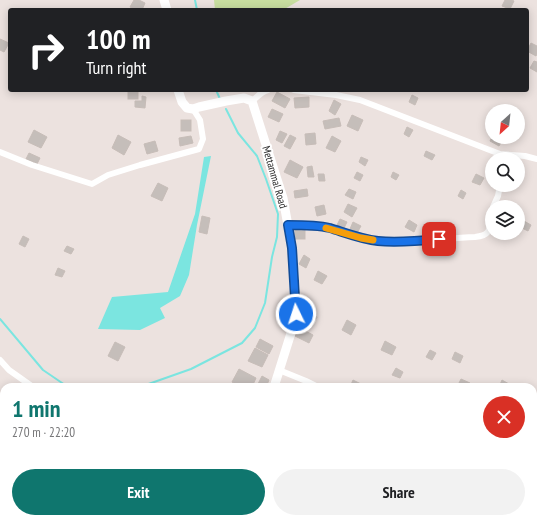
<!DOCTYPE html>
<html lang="en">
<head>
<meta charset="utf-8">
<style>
  body { margin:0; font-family:"PT Sans Narrow",sans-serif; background:#f2f2f2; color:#202124; height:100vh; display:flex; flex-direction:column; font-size:15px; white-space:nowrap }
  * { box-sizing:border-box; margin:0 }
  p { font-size:13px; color:#757577 }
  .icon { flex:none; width:22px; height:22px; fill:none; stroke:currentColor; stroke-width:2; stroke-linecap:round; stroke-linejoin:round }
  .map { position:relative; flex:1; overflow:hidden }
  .drawer { position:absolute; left:0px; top:383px; width:537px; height:140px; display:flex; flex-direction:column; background:#fff; border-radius:12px 12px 0 0; box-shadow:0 2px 10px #0003 }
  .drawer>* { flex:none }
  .banner { position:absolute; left:8px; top:8px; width:521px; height:84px; border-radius:4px; box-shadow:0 2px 10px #0003; background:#202124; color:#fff; overflow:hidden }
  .needle { width:26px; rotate:207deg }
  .fabs { position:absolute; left:485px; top:104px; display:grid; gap:8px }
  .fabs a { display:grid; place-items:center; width:40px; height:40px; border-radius:50%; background:#fff; box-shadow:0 2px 10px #0003; font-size:20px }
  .pin { position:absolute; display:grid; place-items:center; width:34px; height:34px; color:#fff; margin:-17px; border-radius:8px; box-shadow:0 2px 6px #0006 }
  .me { position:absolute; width:44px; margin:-22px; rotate:356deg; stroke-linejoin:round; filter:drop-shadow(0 0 3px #0008) }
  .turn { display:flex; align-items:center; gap:14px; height:84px; padding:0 12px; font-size:18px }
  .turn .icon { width:52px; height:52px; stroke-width:2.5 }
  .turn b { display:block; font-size:28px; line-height:34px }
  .round { display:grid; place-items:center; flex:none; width:42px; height:42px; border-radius:21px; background:#f2f2f2 }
  .overview { display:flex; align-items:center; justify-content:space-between; height:68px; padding:0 12px }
  h1 { font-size:24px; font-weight:600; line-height:30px; color:#0f766e }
  .button { display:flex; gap:8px; margin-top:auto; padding:8px 12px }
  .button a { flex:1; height:46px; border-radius:24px; background:#0f766e; color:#fff; font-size:16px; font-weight:600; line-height:46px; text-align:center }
  .button a+a { background:#f2f2f2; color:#202124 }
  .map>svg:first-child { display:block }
  .green { fill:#c8dea0 }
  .water { fill:#7be5e0 }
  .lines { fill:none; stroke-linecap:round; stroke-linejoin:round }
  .stream { stroke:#7be5e0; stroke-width:2 }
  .building { fill:#c5beba; stroke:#c7bdb8 }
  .street { stroke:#fff; stroke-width:6 }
  .secondary { stroke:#fff; stroke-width:9 }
  .route-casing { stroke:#114b97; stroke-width:10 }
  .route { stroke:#1a73e8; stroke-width:7 }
  .slow { stroke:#f59e0b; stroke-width:7 }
  .labels { text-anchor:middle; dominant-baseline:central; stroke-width:4; stroke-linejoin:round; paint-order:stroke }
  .street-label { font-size:11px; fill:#2b2b2b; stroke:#fff }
</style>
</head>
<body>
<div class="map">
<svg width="537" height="523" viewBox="0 0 537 523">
  <rect width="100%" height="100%" fill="#ece2df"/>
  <polygon class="green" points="214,0 300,0 283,10 215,10"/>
  <polygon class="water" points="211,156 197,225 189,275 180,296 160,308 165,318 140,330 98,329 112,297 168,292 195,214 204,157"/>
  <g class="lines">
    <g class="stream">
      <polyline points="195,0 197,10"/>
      <polyline points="216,90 220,99"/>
      <polyline points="0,319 43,370 68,387"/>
      <polyline points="140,387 191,369 242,343 255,328 265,303 272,257 277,237 278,214 266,179 257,156 238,133 226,109"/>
    </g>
  </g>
  <g class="building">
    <polygon points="134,0 139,0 145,3 142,10 136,10 130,7"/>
    <polygon points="505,0 512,0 514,1 510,9 502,6"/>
    <polygon points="0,39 9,43 4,52 0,50"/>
    <polygon points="531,43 537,46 537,54 536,56 527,51"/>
    <polygon points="534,61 537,62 537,72 530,68"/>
    <rect x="128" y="91" width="10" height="8"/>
    <polygon points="277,92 290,99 285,108 272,101"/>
    <polygon points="412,95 418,98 415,105 409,102"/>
    <polygon points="142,96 146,97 145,108 135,107 135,101 142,101"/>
    <polygon points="309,97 309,107 295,108 294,98"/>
    <polygon points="334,100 341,104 335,115 329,111"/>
    <polygon points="272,109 283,114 279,122 268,117"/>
    <polygon points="352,115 363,120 358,131 347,126"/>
    <polygon points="339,118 341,126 325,129 323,121"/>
    <rect x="181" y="120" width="10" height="11"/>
    <polygon points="407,127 413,130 409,137 404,134"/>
    <polygon points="34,130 47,137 41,148 28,142"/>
    <polygon points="280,131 287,134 282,143 276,140"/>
    <polygon points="315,133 316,144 306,145 305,134"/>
    <polygon points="118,135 131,142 124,155 112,148"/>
    <polygon points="290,135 296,138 290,149 284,146"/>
    <polygon points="191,136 193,143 180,146 179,138"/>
    <polygon points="332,136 341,141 335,152 326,148"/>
    <polygon points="492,137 504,137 499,146 490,141"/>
    <polygon points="155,141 158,151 147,154 144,144"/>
    <polygon points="426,151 435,155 432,160 424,156"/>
    <polygon points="29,153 40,158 37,164 26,159"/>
    <polygon points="361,157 368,160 365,166 359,162"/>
    <polygon points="290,160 303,167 297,178 284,172"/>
    <polygon points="312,166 314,177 308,177 307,167"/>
    <polygon points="357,172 363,175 360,181 354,178"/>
    <polygon points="393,172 399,175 396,180 391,177"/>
    <polygon points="318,174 324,174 325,181 319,181"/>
    <polygon points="476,174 484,178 480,185 472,182"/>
    <polygon points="158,183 168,188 162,201 151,196"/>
    <polygon points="307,189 308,196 295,198 294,191"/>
    <polygon points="349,189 356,192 353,199 345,195"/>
    <polygon points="461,190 466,193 463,199 458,196"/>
    <polygon points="348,204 357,208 352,217 344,212"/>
    <polygon points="324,205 326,214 317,216 315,207"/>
    <polygon points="202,216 210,218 207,234 199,232"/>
    <polygon points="340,219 347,222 344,228 337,225"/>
    <polygon points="409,220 417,225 414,232 405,227"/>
    <polygon points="524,221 531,225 528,231 520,227"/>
    <polygon points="353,222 361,226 357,233 350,229"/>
    <rect x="295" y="230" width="10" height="9"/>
    <polygon points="23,236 29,239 25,247 19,244"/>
    <polygon points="444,243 451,247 447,254 440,250"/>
    <polygon points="67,246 74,249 71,254 64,251"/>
    <polygon points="304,255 310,259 306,268 299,264"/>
    <polygon points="58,268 65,271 62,277 55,275"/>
    <polygon points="318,271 327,276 322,284 314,280"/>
    <polygon points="304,310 317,317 312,326 300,319"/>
    <polygon points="347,320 356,325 351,335 342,330"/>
    <polygon points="300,328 313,335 309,343 295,336"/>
    <polygon points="260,339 273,346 269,354 256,347"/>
    <polygon points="385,341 396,347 392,355 381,350"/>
    <polygon points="115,342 125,347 118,361 108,356"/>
    <polygon points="255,348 268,355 262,367 248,361"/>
    <polygon points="430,350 436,353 432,360 426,357"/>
    <polygon points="455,352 463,356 460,363 452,359"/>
    <polygon points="396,368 403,372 400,378 392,375"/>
    <polygon points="239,369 256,378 252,387 241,387 232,382"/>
    <polygon points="262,376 269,380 266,387 257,386"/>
    <polygon points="461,379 470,383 467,387 457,387"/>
    <polygon points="353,380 361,384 359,387 350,387"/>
    <polygon points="502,380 509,384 508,387 499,387"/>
    <polygon points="82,519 93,519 91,523 81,523"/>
    <polygon points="139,519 149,519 151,520 149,523 139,523 137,522"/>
  </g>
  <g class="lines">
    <g class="street">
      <polyline points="294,90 336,95 360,100 500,154 525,156 537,159"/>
      <path d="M252,101c6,-4 8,-9 16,-11"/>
      <polyline points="0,152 32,165 92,184 108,175 140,165 199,149 203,139 200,120 193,109"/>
      <polyline points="493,207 498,196 500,185"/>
      <path d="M288,225c14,1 29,0 42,3 16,5 31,11 48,13 30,3 66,-3 97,-4 20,-2 13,-12 17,-26"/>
      <polyline points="0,360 9,370 33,387"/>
      <polyline points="279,370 306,381 318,387"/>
      <polyline points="118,519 124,523"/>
      <polyline points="499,519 510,523"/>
      <polyline points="97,523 101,519"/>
    </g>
    <g class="secondary">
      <polyline points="164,0 167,10"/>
      <polyline points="178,90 182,102 187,108 193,109 199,107 226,101 244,98 252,101 283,198 292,248 297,314 274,387"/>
      <polyline points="232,523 233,519"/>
    </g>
  </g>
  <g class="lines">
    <g class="route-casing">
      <path id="route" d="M296,314l-4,-66 -4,-23c14,0 29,0 42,3 16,5 31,11 48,13 20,2 41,0 61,-2"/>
    </g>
    <use href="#route" class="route"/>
    <polyline class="slow" points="326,228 361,238 373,240"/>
  </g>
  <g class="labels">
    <g class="street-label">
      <text transform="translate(275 177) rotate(74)">Mettammal Road</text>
    </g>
  </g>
</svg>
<div class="fabs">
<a><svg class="needle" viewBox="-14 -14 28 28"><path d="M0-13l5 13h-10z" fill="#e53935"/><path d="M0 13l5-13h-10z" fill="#757577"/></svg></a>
<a><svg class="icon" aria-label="search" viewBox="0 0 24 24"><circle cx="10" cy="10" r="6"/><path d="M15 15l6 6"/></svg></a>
<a><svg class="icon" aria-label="layers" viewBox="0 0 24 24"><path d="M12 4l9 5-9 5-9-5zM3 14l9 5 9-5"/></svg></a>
</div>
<div class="pin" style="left:439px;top:239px;background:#d93025"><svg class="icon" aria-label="arrive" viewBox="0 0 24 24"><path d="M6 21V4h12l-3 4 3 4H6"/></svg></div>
<svg class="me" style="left:296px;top:314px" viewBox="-20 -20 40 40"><circle r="17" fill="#1a73e8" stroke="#fff" stroke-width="3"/><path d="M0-11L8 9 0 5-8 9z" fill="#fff"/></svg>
<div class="banner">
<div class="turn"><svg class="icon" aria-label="right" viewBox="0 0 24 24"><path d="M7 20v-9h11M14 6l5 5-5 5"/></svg><div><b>100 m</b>Turn right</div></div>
</div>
<section class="drawer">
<div class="overview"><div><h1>1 min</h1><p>270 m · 22:20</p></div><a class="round" style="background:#d93025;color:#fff"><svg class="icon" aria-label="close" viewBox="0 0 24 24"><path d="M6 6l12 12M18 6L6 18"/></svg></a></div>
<div class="button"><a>Exit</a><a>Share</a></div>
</section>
</div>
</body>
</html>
